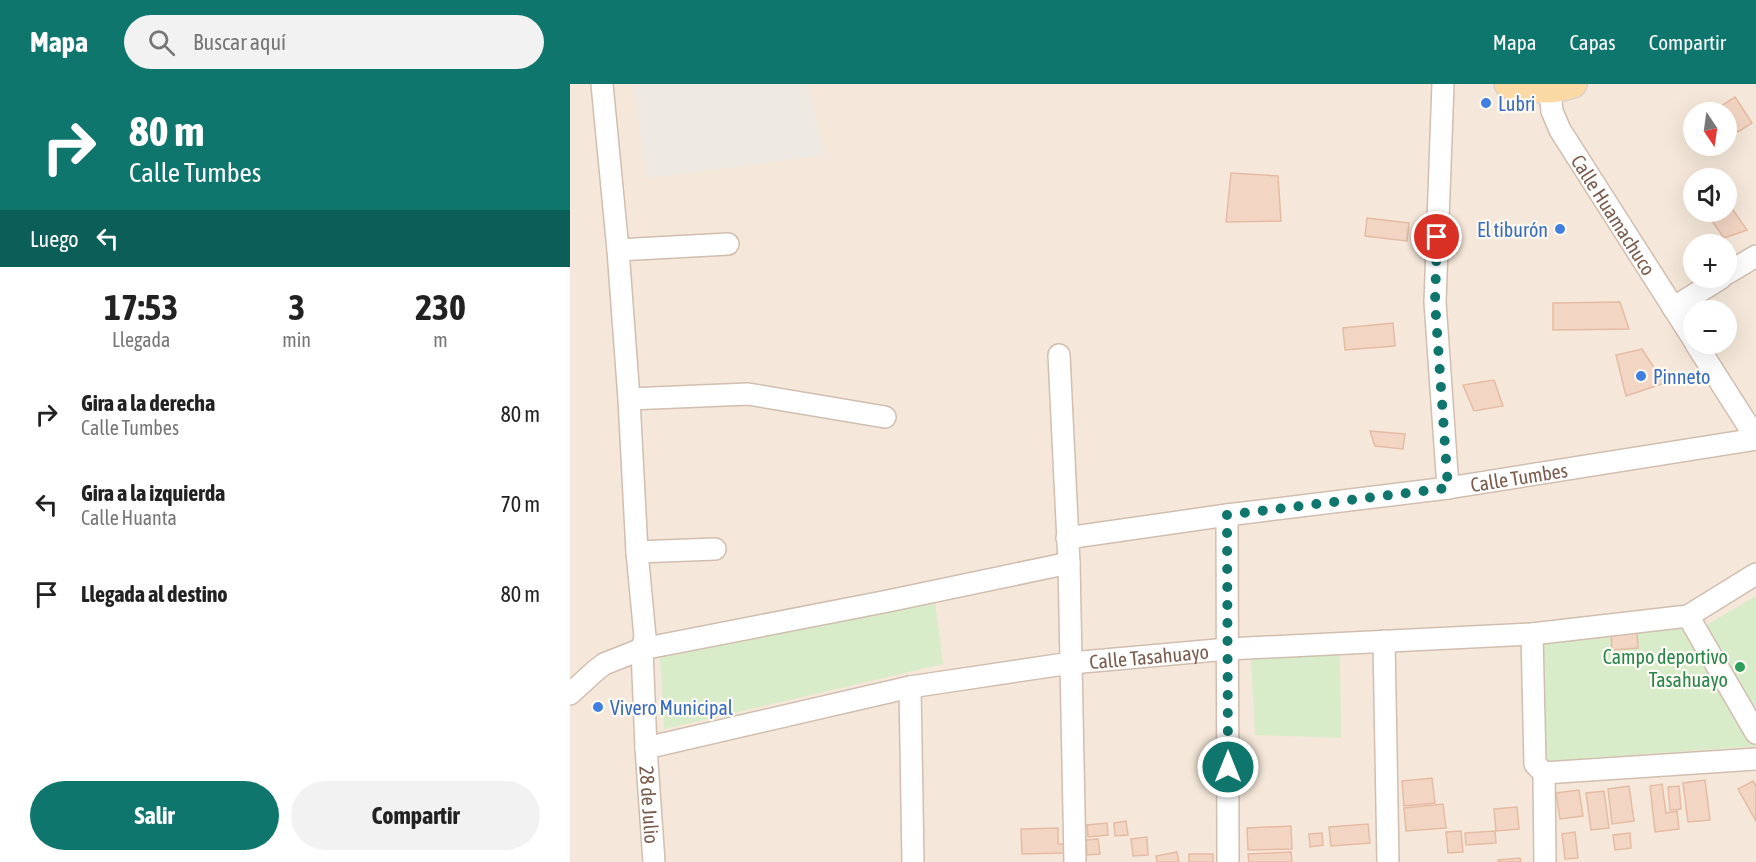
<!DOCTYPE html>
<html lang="es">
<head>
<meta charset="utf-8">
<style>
  body { margin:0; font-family:"Asap Condensed",sans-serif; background:#f2f2f2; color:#222; height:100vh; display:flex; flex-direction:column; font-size:22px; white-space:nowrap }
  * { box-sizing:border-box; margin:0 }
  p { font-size:20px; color:#767676 }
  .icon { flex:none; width:33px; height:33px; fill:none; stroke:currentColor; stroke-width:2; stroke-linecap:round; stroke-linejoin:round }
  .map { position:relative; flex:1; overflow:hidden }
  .details { display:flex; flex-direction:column; background:#fff; width:570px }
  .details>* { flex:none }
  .guide { background:#0f766e; color:#fff; overflow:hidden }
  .needle { width:39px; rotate:167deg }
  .fabs { position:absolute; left:1113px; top:18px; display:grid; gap:12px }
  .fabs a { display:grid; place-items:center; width:54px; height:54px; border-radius:50%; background:#fff; box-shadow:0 6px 24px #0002; font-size:30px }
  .pin { position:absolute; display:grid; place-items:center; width:51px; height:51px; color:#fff; margin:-26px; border:3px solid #fff; border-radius:50%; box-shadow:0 2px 6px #0007 }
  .me { position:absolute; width:66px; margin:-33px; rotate:0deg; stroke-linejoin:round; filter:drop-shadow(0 0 4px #0008) }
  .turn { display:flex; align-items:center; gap:21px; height:126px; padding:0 30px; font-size:27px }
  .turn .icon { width:78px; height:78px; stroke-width:2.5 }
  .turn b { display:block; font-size:42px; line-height:51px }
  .then { display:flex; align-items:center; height:57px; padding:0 30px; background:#0003; gap:12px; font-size:22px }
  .eta { display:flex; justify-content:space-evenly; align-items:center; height:102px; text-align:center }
  .eta b { font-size:36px; font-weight:700; line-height:42px }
  .cta { display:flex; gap:12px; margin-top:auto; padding:12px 30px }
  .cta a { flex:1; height:69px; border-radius:36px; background:#0f766e; color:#fff; font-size:24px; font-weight:700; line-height:69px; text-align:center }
  .cta a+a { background:#f2f2f2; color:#222 }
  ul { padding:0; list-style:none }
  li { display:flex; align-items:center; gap:18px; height:90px; padding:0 30px }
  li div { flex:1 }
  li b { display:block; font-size:22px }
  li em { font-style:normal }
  header { display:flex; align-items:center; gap:36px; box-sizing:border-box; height:84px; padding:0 30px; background:#0f766e; color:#fff }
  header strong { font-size:28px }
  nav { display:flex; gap:33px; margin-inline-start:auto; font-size:21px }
  .search { width:420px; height:54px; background:#f2f2f2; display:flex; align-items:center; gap:15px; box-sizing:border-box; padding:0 21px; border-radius:33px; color:#767676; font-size:22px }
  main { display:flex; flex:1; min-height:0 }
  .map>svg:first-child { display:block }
  .residential { fill:#f5e8da; fill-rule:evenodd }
  .industrial { fill:#efe9e4 }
  .green { fill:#d8ecc9 }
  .building { fill:#f3d5c3; stroke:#e6bba3; stroke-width:1.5 }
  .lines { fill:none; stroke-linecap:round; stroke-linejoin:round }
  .minor-casing { stroke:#d1beb0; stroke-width:24 }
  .major-casing { stroke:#dad1cd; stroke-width:30 }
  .minor { stroke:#fff; stroke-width:21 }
  .major { stroke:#fbd9a5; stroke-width:27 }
  .route { stroke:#0f766e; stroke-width:10; stroke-dasharray:0 18 }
  .shop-dot { fill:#3f7fe0; stroke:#fffaf3; stroke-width:2 }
  .leisure-dot { fill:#2e9e5b; stroke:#fffaf3; stroke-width:2 }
  .labels { text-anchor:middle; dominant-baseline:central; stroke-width:4.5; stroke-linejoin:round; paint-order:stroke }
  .shop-label { font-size:20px; fill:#366cbe; stroke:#fffaf3; text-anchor:start }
  .street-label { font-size:20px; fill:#7a5c4d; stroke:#fffaf3 }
  .leisure-label { font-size:20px; fill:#27864d; stroke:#fffaf3; text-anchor:end }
</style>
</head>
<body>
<header>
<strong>Mapa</strong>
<div class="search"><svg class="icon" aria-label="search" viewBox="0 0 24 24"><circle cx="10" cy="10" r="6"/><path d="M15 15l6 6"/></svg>Buscar aquí</div>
<nav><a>Mapa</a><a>Capas</a><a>Compartir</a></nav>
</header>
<main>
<section class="details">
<div class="guide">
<div class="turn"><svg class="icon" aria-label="right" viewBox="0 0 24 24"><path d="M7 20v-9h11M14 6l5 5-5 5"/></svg><div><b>80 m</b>Calle Tumbes</div></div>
<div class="then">Luego<svg class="icon" aria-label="left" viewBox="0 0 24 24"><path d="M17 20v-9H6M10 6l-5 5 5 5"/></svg></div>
</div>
<div class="eta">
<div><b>17:53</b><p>Llegada</p></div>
<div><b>3</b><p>min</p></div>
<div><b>230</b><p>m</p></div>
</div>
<ul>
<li><svg class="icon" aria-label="right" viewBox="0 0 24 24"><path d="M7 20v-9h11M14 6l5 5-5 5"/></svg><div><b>Gira a la derecha</b><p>Calle Tumbes</p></div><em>80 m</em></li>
<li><svg class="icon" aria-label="left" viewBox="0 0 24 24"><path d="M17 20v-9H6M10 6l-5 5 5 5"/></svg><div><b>Gira a la izquierda</b><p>Calle Huanta</p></div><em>70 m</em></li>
<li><svg class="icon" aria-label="arrive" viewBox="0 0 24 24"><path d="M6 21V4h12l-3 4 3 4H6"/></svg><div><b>Llegada al destino</b></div><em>80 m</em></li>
</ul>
<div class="cta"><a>Salir</a><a>Compartir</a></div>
</section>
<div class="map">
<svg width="1186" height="778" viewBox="0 0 1186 778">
  <rect width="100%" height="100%" fill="#fdf6ec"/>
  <path class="residential" d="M0,0h1186v778h-1186zM1124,28h32v34h-32zM1124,94h32v34h-32zM1124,160h32v34h-32zM1124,226h32v34h-32z"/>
  <polygon class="industrial" points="63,0 237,0 255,71 77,94"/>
  <g class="green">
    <polygon points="1186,512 1186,621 1178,625 1130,545"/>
    <polygon points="365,516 373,580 94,645 90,570"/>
    <polygon points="1117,543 1186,662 969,678 967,556"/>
    <polygon points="770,571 771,654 685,651 681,574"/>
  </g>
  <g class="building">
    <polygon points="1165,13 1182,39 1168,48 1151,22"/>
    <polygon points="661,89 708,92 711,137 656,138"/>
    <polygon points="1161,123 1177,146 1154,154 1140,134 1156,128"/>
    <polygon points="797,134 839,139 837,157 795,152"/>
    <polygon points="1050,218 1059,245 983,246 983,219"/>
    <polygon points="823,239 825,262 775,266 773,244"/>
    <polygon points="1072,265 1094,299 1056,312 1046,271"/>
    <polygon points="924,296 933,322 904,327 893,301"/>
    <polygon points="800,347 835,350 833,365 805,362"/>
    <polygon points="1067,548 1068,564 1042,566 1041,550"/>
    <polygon points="862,694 865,719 834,722 832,697"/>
    <polygon points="1135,696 1140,736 1118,738 1113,699"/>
    <polygon points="1183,697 1186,702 1186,737 1168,705"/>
    <polygon points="1092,700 1096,729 1107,727 1109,745 1085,748 1080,702"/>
    <polygon points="1059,702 1064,737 1042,740 1038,705"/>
    <polygon points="1109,702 1111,725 1100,726 1098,703"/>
    <polygon points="1009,706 1013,732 990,735 986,709"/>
    <polygon points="1034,707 1039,744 1021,746 1016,709"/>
    <polygon points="873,720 876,744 836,747 834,724"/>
    <polygon points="947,723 949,745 926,747 924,725"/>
    <polygon points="556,737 558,751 545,752 544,739"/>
    <polygon points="537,739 538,751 518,753 517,741"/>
    <polygon points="798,740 800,759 761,762 759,743"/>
    <polygon points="721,742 722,765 678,766 677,744"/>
    <polygon points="488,744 488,760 495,760 495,769 452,770 451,745"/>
    <polygon points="891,747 893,768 878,769 876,748"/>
    <polygon points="925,747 926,759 896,761 895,749"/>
    <polygon points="1005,748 1008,774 995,775 992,750"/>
    <polygon points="752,749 753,761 740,763 739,750"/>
    <polygon points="1060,749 1061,764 1045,766 1043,751"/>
    <polygon points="577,753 578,771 563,772 561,755"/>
    <polygon points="528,755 530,770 517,771 516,756"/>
    <polygon points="607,768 609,778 587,778 586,772"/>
    <polygon points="721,768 722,778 679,778 678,770"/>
    <rect x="619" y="770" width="24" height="8"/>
    <polygon points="950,774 951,778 928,778 928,776"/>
  </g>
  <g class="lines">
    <g class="minor-casing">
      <g id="minor">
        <path id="s1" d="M32,0l16,166 11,149 8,153 8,85 -3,12 4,99 8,114"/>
        <polyline points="873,0 865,218 878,404"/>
        <path id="s2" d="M979,0l3,27 8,19 134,210"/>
        <polyline points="48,166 158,160"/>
        <polyline points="1156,190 1186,172"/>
        <polyline points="1103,224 1151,194"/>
        <polyline points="1126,260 1186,354"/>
        <polyline points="489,271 499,479 505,778"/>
        <polyline points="59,315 178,310 315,333"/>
        <polyline points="657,431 658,778"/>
        <path id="s3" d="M497,454l160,-23 221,-27 308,-49"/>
        <polyline points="67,468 145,465"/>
        <polyline points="1118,532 1186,649"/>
        <polyline points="962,550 965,680 974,689 975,778"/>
        <polyline points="814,557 818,778"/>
        <polyline points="340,603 343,778"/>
        <polyline points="0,610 24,588 34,580 72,565 318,517 499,479"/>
        <path id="s4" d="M76,664l264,-61 161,-24 157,-14 304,-15 156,-18 68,-42"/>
        <polyline points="974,689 1186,675"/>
      </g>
    </g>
    <g class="major-casing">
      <path id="major" d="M938,0c22,5 43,8 65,0"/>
    </g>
    <use href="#minor" class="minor"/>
    <use href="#major" class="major"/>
  </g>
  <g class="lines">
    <polyline class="route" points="658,683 657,431 878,404 865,218 867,153"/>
  </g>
  <g class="shop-dot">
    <circle cx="916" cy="19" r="6"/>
    <circle cx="990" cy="145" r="6"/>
    <circle cx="1071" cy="292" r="6"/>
    <circle cx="28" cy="623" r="6"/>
  </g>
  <circle class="leisure-dot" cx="1170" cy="583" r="6"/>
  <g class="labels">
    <g class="shop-label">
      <text x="928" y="19">Lubri</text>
      <text x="978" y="145" text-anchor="end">El tiburón</text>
      <text x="1083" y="292">Pinneto</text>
      <text x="40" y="623">Vivero Municipal</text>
    </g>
    <g class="street-label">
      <text stroke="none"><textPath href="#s2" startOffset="148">Calle Huamachuco</textPath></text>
      <text stroke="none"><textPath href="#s3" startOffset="456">Calle Tumbes</textPath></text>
      <text stroke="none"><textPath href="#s4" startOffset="512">Calle Tasahuayo</textPath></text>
      <text stroke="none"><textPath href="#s1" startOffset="723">28 de Julio</textPath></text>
    </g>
    <g class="leisure-label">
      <text x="1158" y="572">Campo deportivo<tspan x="1158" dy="23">Tasahuayo</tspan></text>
    </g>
  </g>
</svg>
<div class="fabs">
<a><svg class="needle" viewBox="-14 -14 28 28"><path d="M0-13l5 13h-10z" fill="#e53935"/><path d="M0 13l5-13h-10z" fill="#767676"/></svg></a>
<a><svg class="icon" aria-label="sound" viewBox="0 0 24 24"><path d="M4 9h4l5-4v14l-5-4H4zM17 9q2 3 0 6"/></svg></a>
<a>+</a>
<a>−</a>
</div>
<div class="pin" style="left:867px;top:153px;background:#d93025"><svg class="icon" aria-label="arrive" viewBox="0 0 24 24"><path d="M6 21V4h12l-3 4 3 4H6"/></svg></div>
<svg class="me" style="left:658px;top:683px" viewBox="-20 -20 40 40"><circle r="17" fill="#0f766e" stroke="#fff" stroke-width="3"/><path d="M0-11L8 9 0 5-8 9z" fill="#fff"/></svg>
</div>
</main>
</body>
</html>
